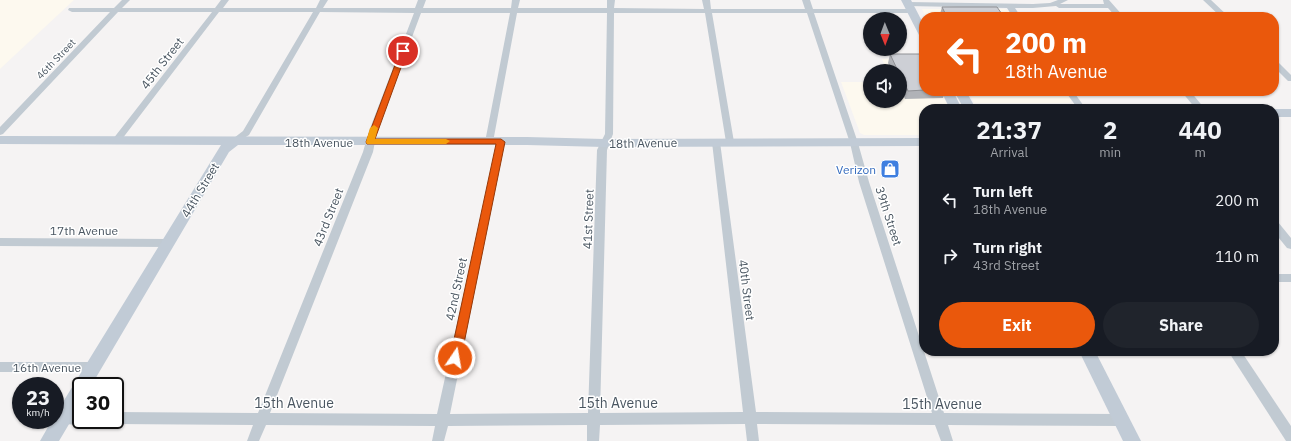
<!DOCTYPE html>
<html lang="en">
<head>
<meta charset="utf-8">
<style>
  body { margin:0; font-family:"IBM Plex Sans",sans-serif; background:#20242c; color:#f1f3f6; height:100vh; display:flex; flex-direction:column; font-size:15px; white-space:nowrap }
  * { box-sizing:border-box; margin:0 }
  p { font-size:13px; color:#9ea1a6 }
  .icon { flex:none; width:22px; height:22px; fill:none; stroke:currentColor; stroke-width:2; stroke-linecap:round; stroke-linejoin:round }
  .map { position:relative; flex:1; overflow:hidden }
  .side { position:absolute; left:919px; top:104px; width:360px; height:252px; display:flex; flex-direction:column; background:#171b24; border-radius:16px; box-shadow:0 1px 3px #0004 }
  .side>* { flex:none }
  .hud { position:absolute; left:919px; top:12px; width:360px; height:84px; border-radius:16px; box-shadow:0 1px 3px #0004; background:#ea580c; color:#fff; overflow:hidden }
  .needle { width:26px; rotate:179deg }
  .controls { position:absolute; left:863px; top:12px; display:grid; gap:8px }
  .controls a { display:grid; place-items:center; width:44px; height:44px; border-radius:50%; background:#171b24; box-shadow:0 1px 3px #0004; font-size:20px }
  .speed { position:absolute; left:12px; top:377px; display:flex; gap:8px; font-size:20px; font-weight:700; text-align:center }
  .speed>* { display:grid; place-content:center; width:52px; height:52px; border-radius:50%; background:#171b24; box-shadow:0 1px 3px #0004; line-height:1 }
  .speed small { font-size:10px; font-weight:400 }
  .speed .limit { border:2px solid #111; border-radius:6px; background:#fff; color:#111 }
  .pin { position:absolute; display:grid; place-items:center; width:34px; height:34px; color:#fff; margin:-17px; border:2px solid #fff; border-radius:50%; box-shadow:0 1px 4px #0007 }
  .me { position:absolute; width:44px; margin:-22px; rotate:12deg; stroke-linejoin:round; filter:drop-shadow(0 0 3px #0008) }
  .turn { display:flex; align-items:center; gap:14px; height:84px; padding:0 20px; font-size:18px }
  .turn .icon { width:52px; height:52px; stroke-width:2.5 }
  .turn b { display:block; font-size:28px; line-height:34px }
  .eta { display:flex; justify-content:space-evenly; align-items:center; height:68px; text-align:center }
  .eta b { font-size:24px; font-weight:700; line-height:28px }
  .primary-button { display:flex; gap:8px; margin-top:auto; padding:8px 20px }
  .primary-button a { flex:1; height:46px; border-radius:24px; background:#ea580c; color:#fff; font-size:16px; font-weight:700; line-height:46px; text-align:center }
  .primary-button a+a { background:#20242c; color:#f1f3f6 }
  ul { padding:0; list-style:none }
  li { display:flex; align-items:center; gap:12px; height:56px; padding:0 20px }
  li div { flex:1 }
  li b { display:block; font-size:15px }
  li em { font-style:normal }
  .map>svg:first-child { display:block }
  .commercial { fill:#fdf9ef }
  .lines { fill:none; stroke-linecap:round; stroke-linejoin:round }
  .street { fill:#c1cad2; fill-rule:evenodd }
  .secondary { fill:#c1cbd6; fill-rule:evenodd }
  .wall { fill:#b0b2b7 }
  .building { fill:#cdcfd5; stroke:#909195 }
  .route { fill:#ea580c; stroke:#983908 }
  .slow { fill:#f59e0b }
  .labels { text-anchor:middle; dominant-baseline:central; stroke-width:3; stroke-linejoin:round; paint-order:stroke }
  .far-street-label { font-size:10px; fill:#4a5661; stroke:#fff }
  .street-label { font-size:12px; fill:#4a5661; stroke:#fff }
  .shop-label { font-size:12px; fill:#366cbe; stroke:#fff; text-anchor:end }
  .near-street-label { font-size:14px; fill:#4a5661; stroke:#fff }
</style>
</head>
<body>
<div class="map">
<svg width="1291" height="441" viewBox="0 0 1291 441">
  <rect width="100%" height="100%" fill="#f5f3f3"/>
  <g class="commercial">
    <polygon points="0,0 74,0 0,69"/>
    <polygon points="922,9 1004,9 1009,11 1013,17 926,17"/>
    <polygon points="924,58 924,91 941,91 949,109 924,109 924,135 864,135 860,133 841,82 870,82 870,101 900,101 900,71 887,71 882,59"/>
    <polygon points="968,91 1065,91 1071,100 1070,103 974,103"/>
  </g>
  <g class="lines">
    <g class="street">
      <path d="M122,0h8l-8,8h93l6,-8h8l-6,8h93l4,-8h8l-5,8h92l3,-8h8l-3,8h88l1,-8h8l-2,8h89v-8h8l-1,8 90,1 -2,-9h8l1,9h94l-3,-9h8l3,9h102l1,2 -4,2h-98l44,130 11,39 75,231 177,1 4,2 2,4 -2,4 -4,2 -173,-1 5,16h-12l-6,-16 -178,-1 2,17h-12l-2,-17 -145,1 -1,16h-12v-16l-139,1 -4,15h-12l3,-15 -169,-1 -7,16h-12l6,-16 -138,-1 -4,-2 -1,-2h5v-8l143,1 105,-261 6,-21 45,-118 -94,-1 -71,123 -15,9 -4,-3 13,-10 70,-119h-94l-100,131h-6l-1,-2 1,-2 99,-127h-94l-115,122 -3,1v-8l110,-115h-38l-4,-2 1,-2h45zM421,13h89l-25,129 4,3 4,-3 24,-129h90l-2,121 -8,16 -9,263 -138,1 55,-272 -4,-3 -4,3 -60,272 -167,-1 103,-261 4,-21zM614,13h91l21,129 4,3 4,-3 -22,-129h95l43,130 9,39 73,231 -176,-1 -36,-270 -4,-3 -4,3 31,270 -143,1 7,-263 6,-16z"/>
      <polygon points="1058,0 1068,0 1060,4 1104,4 1103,0 1109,0 1124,17 1116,17 1108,8 1059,8 1056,6 1033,8 1015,8 1021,17 1013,17 1007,8 908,6 904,4 908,2 1033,4 1050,3"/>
      <polygon points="1203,0 1211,0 1229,17 1221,17"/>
      <polygon points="1274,61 1277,61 1291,75 1291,81 1288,81 1274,67"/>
      <polygon points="1065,91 1073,91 1086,109 1078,109"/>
      <polygon points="1181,91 1190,91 1205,109 1196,109"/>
      <polygon points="1274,221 1278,222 1291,238 1291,249 1287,248 1274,232"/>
      <polygon points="0,238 168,239 172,240 173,243 172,246 168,247 0,246"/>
      <rect x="1274" y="274" width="17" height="8"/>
      <polygon points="1228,351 1241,351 1291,426 1291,441 1286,441"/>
      <polygon points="0,362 93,362 97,363 99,367 97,371 93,372 0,372"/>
      <path d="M63,412h18v8h5c-5,6 -20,5 -27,2l-2,-4 2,-4z"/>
    </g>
    <g class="secondary">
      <polygon points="901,0 911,0 924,25 924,38 919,35"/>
      <polygon points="941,91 953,91 962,109 950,109"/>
      <polygon points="954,91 966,91 976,109 964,109"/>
      <rect x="1274" y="109" width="17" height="8"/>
      <polygon points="0,136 527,137 604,139 924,138 924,146 604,147 527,145 238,145 229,152 91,386 81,386 81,404 59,441 40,441 52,420 55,420 55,415 221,145 0,144"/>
      <polygon points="1079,351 1095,351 1141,441 1123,441"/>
    </g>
  </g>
  <g class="wall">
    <polygon points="942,7 1004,17 942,17 940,14"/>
    <polygon points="890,54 924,54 924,91 945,91 943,98 905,99 900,88 900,71 892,71 888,63"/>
    <polygon points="973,91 1001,91 1000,94 975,95"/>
  </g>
  <g class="building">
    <polygon points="942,7 997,7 1004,17 947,17"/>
    <polygon points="890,54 924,54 924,90 908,91 900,74 900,71 898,71"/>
  </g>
  <polygon class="route" points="401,49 403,49 407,51 375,139 501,139 505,142 461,358 459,361 455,362 451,361 450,358 496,144 367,144 366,142"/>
  <polygon class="slow" points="374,125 378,128 375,139 446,139 450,141 446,144 367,144 366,142 370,128"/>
  <defs>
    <g id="shop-square" transform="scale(1)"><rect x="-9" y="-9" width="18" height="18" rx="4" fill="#3f7fe0" stroke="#fff"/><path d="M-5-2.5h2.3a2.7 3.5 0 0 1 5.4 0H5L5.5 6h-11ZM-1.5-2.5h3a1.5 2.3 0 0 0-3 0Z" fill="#fff"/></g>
  </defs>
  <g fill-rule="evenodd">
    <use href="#shop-square" x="890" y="169"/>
  </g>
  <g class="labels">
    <g class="far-street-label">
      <text transform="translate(56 59) rotate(-46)">46th Street</text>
    </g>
    <g class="street-label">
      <text transform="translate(162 63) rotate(-52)">45th Street</text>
      <text x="319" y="142">18th Avenue</text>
      <text transform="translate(643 143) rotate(-1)">18th Avenue</text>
      <text transform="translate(200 190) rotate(-59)">44th Street</text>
      <text transform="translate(889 216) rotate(72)">39th Street</text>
      <text transform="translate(328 217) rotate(-68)">43rd Street</text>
      <text transform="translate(588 219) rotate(-88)">41st Street</text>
      <text x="84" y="230">17th Avenue</text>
      <text transform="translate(456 289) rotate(-78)">42nd Street</text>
      <text transform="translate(747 290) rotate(83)">40th Street</text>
      <text x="47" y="367">16th Avenue</text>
    </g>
    <g class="shop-label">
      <text x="876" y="169">Verizon</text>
    </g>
    <g class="near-street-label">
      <text x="294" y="403">15th Avenue</text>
      <text x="618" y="403">15th Avenue</text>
      <text x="942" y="404">15th Avenue</text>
    </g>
  </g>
</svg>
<div class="controls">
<a><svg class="needle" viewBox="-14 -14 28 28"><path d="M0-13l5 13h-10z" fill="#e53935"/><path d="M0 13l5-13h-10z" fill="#9ea1a6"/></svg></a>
<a><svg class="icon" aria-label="sound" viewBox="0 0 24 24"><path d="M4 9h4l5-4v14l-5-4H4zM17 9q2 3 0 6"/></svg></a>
</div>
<div class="speed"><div>23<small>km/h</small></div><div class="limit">30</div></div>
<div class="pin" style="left:403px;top:51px;background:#d93025"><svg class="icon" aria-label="arrive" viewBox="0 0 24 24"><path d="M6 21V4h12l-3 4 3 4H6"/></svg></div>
<svg class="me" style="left:455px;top:358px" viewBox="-20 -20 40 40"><circle r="17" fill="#ea580c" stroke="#fff" stroke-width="3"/><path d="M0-11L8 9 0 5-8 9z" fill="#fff"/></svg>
<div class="hud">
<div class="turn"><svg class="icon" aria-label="left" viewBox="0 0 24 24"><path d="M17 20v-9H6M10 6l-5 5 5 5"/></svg><div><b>200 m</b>18th Avenue</div></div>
</div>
<section class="side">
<div class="eta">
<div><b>21:37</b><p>Arrival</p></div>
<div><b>2</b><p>min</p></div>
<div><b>440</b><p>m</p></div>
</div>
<ul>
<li><svg class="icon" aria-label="left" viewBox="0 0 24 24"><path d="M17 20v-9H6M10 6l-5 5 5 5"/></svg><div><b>Turn left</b><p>18th Avenue</p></div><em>200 m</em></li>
<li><svg class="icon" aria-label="right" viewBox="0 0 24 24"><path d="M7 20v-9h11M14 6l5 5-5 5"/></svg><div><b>Turn right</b><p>43rd Street</p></div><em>110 m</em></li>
</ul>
<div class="primary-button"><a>Exit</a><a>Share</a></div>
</section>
</div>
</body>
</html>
